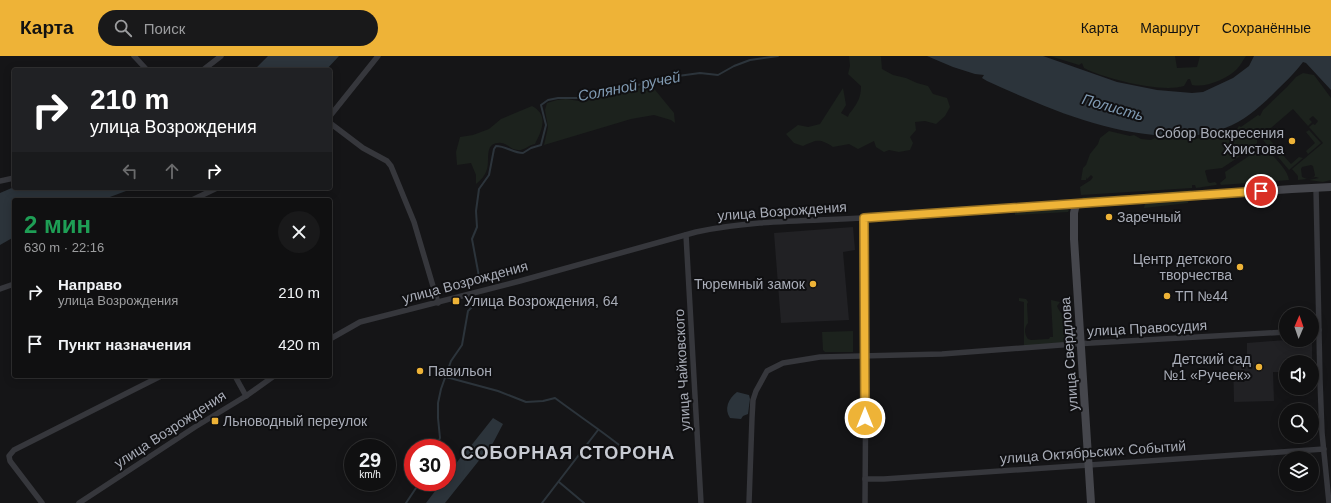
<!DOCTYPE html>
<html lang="ru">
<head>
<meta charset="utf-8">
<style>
  body { margin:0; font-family:Helvetica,sans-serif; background:#19191a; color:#f1f3f6; height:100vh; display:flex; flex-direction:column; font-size:15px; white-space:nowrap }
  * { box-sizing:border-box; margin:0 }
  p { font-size:13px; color:#9c9d9f }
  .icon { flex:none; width:22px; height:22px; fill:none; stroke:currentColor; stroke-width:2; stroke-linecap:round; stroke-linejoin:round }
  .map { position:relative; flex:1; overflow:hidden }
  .details { position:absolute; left:12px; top:142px; width:320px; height:180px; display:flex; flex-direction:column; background:#101011; border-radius:4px; box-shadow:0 2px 10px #0003,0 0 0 1px #303031 }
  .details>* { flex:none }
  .guide { position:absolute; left:12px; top:12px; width:320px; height:122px; border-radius:4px; box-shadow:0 2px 10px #0003,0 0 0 1px #303031; background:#202124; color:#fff; overflow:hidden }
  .needle { width:26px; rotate:2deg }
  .controls { position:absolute; left:1279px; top:251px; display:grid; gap:8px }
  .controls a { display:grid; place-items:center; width:40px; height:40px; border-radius:50%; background:#101011; box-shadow:0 2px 10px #0003,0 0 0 1px #303031; font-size:20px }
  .speed { position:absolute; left:344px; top:383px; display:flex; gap:8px; font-size:20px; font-weight:700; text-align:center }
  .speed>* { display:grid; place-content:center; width:52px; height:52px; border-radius:50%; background:#101011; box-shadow:0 2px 10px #0003,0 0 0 1px #303031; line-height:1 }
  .speed small { font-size:10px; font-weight:400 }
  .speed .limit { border:6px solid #d22; background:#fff; color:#111 }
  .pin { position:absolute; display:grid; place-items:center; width:34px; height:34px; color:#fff; margin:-17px; border:2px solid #fff; border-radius:50%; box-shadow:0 1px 4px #0007 }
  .me { position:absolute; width:44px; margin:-22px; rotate:0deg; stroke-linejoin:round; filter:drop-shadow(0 0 3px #0008) }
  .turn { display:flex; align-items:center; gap:14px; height:84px; padding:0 12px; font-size:18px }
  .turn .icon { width:52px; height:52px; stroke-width:2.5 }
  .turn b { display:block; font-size:28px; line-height:34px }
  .lanes { display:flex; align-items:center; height:38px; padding:0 12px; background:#0003; justify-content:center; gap:20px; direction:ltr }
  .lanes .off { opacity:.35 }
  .round { display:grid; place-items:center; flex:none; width:42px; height:42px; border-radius:21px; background:#19191a }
  .summary { display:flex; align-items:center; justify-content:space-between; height:68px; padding:0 12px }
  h1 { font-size:24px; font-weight:700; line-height:30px; color:#1e9e55 }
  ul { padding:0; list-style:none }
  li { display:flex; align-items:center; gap:12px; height:52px; padding:0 12px }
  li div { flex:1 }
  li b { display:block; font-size:15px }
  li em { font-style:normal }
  header { display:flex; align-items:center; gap:24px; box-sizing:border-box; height:56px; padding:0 20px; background:#eeb337; color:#111 }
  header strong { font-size:19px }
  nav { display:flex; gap:22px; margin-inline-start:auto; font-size:14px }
  .search { width:280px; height:36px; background:#19191a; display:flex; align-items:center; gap:10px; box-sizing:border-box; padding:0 14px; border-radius:22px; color:#9c9d9f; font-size:15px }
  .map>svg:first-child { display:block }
  .built { fill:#212124 }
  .green { fill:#1c221d }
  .water { fill:#2c343b }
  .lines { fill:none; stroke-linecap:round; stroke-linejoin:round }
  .stream { stroke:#2c343b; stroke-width:2 }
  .street { stroke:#36373c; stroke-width:5.5 }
  .secondary { stroke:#45464c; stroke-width:8 }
  .route-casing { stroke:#9b7424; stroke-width:10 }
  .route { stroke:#eeb337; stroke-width:7 }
  .poi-dot { fill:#eeb337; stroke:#101012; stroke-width:1.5 }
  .labels { text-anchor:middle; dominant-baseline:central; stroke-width:4; stroke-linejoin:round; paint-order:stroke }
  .poi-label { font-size:14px; fill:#a8acb7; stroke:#101012; text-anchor:start }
  .street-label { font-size:14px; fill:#a8acb7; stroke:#101012 }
  .water-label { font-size:15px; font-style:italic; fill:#7f99b1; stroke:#101012 }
  .district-label { font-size:18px; font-weight:bold; letter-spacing:1px; fill:#c8cbd3; stroke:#101012 }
</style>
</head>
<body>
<header>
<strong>Карта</strong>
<div class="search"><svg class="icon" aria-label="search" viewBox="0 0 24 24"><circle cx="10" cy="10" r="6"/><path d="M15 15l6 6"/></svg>Поиск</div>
<nav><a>Карта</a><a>Маршрут</a><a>Сохранённые</a></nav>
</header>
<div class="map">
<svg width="1331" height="447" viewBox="0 0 1331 447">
  <rect width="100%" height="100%" fill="#151517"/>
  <g class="built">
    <polygon points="853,171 855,194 843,196 849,264 781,267 774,177"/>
    <polygon points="1286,284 1312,285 1312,306 1286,306 1286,316 1273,316 1274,345 1234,346 1233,300 1247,299 1247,287"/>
  </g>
  <g class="green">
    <path d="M849,0h31l1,1 1,12 11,6 13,3 11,5 11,3 5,8 14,4 3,9 -5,9 -9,8 -11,-3 -10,1 1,8 -6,7 3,6 -3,7 -11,2 -10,-2 -5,2 -8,-5 -2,-6 -16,8 -9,-5 -16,3c-14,-9 -16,-7 -30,-1l-9,-3 -8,-9 12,-9 10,2 12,-3 23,-36 3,17 -5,8 7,4c1,-4 3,-5 5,-8 6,-8 8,-14 8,-23l-13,-12 2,-8z"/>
    <path d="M1050,0h125l2,12 20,-1 3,-11h46c-3,4 -6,10 -9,13 -10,10 -31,19 -45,16l-2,-6h-2l-4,7c-23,7 -78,-7 -100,-18l-2,-5 -3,2z"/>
    <polygon points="1303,17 1314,19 1331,42 1331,124 1323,126 1309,124 1319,122 1316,121 1308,122 1314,121 1315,119 1313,110 1311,109 1302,111 1301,113 1302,121 1307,123 1298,124 1298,120 1292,113 1323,87 1309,71 1313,68 1315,69 1318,65 1313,60 1309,63 1312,66 1308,70 1293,53 1257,84 1257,87 1251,93 1222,112 1206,114 1205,115 1208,126 1210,127 1215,126 1217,128 1216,129 1196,132 1195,129 1192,129 1192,132 1081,139 1080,131 1091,124 1093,121 1091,119 1087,123 1087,121 1086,124 1081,124 1083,112 1086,109 1090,98 1098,88 1100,82 1109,75 1130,80 1134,79 1141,83 1151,84 1155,82 1161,84 1168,83 1186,84 1201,82 1205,80 1218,79 1231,74 1235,76 1239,70 1241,71 1258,59 1260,60 1263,54 1287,31 1296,21"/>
    <polygon points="651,29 674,57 675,67 671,64 654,59 631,63 544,89 548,71 545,54 547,47 557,44 566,43 579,45 592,43"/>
    <path d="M532,50c17,9 10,24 3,38 -6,1 -12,7 -17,6 -8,0 -12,-9 -20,-7 -14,1 -8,18 -11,26 -2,7 -6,11 -11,15v-9l-5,-12 -14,2 -1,-13 4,-15 13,-2 16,-6 12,-10z"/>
    <polygon points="1277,72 1279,74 1269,83 1278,93 1274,97 1263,84"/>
    <polygon points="1309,74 1321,87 1308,98 1306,95 1315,87 1306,76"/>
    <path d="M1263,93l4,1c8,8 21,20 22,30l-68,5 -1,-2 6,-5 -1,-6 30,-20 4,-1 2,4 3,-1z"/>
    <polygon points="1282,98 1291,108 1299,101 1303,102 1289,114 1278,101"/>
    <polygon points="1191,134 1192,136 1084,144 1082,141 1129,139"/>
    <polygon points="1189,144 1188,147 1144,152 1145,147"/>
    <polygon points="1067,153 1069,154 1068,156 1015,159 1015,156"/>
    <path d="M1019,242l7,1 2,3 -1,2 1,19c-4,4 -4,11 0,16l3,1 18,-1 1,-2h3l-2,-37 9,2 -3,4c2,6 7,9 9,15l2,-3h3c2,6 3,16 6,19l-2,6 -51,3v-44l-5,-1z"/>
    <polygon points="853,275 853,296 825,296 823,294 822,276"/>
  </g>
  <g class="water">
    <polygon points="268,0 339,0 326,14 252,14 257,11"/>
    <path d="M927,0h116l74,26 40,8 35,3 11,-1 30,-14 16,-12 5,-10h77v34l-25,-27 -3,-1c-8,11 -19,21 -29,31 -14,14 -30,28 -49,35 -15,7 -34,8 -50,8 -67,-1 -128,-28 -188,-55l-5,-3 2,-3 -9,-1 -22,-7z"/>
    <polygon points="14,131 14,132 134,132 102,144 14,144 14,181 0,189 0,137"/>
    <path d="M737,336l12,3 1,4 -2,15 -5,2 -2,3 -11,-1c-6,-9 -2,-19 7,-26z"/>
    <polygon points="493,362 503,368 493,387 445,447 426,447 442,426 447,426 447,419 461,401 463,394 470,391"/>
  </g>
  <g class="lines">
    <g class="stream">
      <path d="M480,226l-8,-43 5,-12 -1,-16 3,-22 10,-14 5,-26 2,-3c10,0 17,7 27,7l8,-5 10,-3 5,-20 -5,-20 7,-5 10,-2h21l13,-2 10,-3 4,-3 27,-4 45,-10 22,-3 18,2 16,-9 16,-6 28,-4"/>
      <path d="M446,321l52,14 28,11 17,-1 12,-3c24,18 50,35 73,54"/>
      <polyline points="436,392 440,382 438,362 438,347 441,333 451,305 462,289 468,255 473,250 474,244"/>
      <polyline points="559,426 584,447"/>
      <polyline points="406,447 420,426"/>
      <polyline points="542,447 598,374"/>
    </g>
    <g class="street">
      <polyline points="134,0 147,14"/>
      <polyline points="203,14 221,0"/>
      <polyline points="330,60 378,0"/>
      <polyline points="330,67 363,92 387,105 391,110 414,166 438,247"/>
      <polyline points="0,125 14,122"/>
      <polyline points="1316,132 1320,324 1322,377 1329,447"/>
      <polyline points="192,144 217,132"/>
      <polyline points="864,162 866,301 865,447"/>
      <polyline points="686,179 701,447"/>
      <polyline points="0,233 14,228"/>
      <polyline points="1312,274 1319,274"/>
      <path d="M330,283l30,-17 160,-41 176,-49c55,-12 112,-11 168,-14 71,-4 142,-9 212,-14"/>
      <polyline points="235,320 246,340"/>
      <polyline points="865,423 884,423 1324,393"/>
      <polyline points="42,447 10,405 9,400 14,394 161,320"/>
      <polyline points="79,447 195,371 246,340 274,320"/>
      <polyline points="749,447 752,362 753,344 756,335 767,315 783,307 820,301 942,298 1074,288 1286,276"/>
    </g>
    <polyline class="secondary" points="1091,447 1074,183 1074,157 1076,148 1292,133 1331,131"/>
  </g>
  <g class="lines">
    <g class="route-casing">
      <polyline id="route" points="865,362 864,162 1261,135"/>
    </g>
    <use href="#route" class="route"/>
  </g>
  <g class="poi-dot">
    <circle cx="1292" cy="85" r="4"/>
    <circle cx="1109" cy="161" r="4"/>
    <circle cx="1240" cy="211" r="4"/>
    <circle cx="813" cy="228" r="4"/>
    <circle cx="1167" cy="240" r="4"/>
    <rect x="452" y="241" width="8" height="8" rx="2"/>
    <circle cx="1259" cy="311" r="4"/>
    <circle cx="420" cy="315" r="4"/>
    <rect x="211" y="361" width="8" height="8" rx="2"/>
  </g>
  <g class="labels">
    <g class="poi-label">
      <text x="1284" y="77" text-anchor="end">Собор Воскресения<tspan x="1284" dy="16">Христова</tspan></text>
      <text x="1117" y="161">Заречный</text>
      <text x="1232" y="203" text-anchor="end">Центр детского<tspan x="1232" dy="16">творчества</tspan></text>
      <text x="805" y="228" text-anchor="end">Тюремный замок</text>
      <text x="1175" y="240">ТП №44</text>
      <text x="464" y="245">Улица Возрождения, 64</text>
      <text x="1251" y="303" text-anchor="end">Детский сад<tspan x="1251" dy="16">№1 «Ручеек»</tspan></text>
      <text x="428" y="315">Павильон</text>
      <text x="223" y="365">Льноводный переулок</text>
    </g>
    <g class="street-label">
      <text transform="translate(782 155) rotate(-4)">улица Возрождения</text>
      <text transform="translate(465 226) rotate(-15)">улица Возрождения</text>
      <text transform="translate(1147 272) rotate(-3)">улица Правосудия</text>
      <text transform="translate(1069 298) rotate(-94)">улица Свердлова</text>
      <text transform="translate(682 314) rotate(-93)">улица Чайковского</text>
      <text transform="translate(170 373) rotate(-33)">улица Возрождения</text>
      <text transform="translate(1093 396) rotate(-4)">улица Октябрьских Событий</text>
    </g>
    <g class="water-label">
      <text transform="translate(629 30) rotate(-11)">Соляной ручей</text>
      <text transform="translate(1113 51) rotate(16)">Полисть</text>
    </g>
    <g class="district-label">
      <text x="568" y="397">СОБОРНАЯ СТОРОНА</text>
    </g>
  </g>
</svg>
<div class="controls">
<a><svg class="needle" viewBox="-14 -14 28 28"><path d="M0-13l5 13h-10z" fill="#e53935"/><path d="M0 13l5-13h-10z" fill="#9c9d9f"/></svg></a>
<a><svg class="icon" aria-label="sound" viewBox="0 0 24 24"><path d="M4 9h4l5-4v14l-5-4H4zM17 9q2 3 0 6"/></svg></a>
<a><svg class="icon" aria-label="search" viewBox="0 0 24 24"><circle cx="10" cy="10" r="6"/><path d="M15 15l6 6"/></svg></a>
<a><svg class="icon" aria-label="layers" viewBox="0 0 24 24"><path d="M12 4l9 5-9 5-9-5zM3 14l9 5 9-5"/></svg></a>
</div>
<div class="speed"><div>29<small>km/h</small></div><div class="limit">30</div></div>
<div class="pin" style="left:1261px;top:135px;background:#d93025"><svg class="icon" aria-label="arrive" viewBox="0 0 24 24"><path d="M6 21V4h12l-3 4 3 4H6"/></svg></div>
<svg class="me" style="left:865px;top:362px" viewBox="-20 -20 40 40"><circle r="17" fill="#eeb337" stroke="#fff" stroke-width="3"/><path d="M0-11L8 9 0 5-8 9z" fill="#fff"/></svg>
<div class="guide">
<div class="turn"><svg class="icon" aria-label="right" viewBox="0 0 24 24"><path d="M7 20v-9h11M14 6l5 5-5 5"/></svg><div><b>210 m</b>улица Возрождения</div></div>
<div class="lanes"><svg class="icon off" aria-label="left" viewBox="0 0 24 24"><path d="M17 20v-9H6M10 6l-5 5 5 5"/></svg><svg class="icon off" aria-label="ahead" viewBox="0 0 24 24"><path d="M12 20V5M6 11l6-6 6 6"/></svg><svg class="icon" aria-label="right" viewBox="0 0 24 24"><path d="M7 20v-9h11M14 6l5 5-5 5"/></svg></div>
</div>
<section class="details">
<div class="summary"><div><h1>2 мин</h1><p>630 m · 22:16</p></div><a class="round"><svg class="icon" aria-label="close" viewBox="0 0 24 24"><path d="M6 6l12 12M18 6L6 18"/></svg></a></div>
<ul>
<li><svg class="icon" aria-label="right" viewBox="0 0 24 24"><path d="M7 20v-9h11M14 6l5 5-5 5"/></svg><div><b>Направо</b><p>улица Возрождения</p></div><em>210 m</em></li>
<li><svg class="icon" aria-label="arrive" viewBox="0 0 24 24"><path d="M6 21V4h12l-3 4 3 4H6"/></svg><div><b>Пункт назначения</b></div><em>420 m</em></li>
</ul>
</section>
</div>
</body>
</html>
